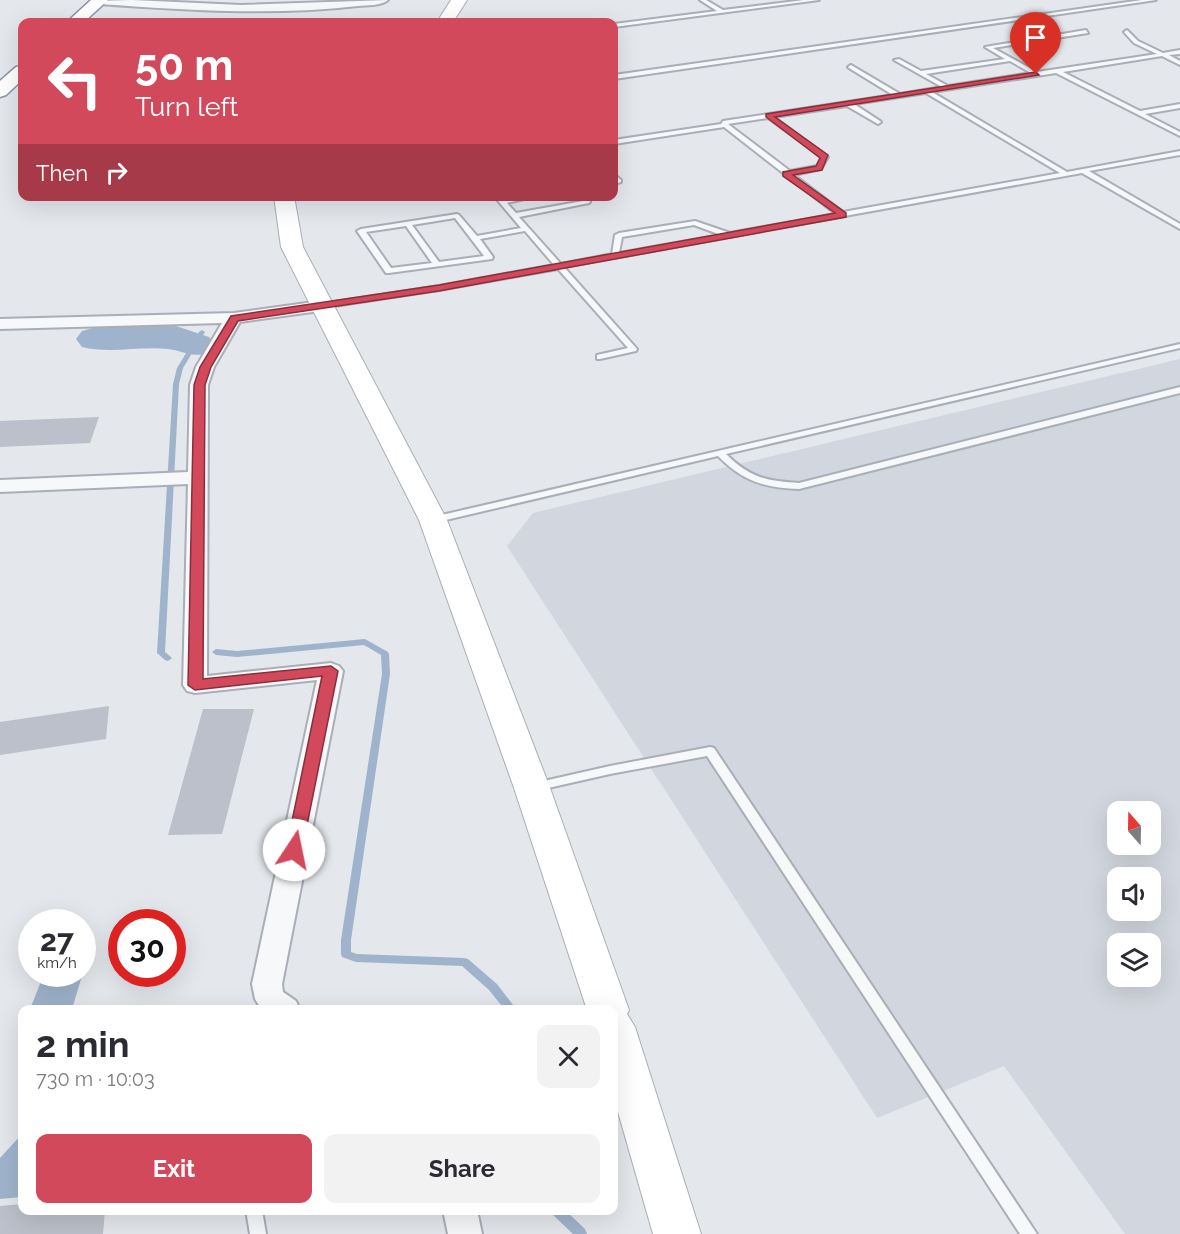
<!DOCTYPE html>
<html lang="en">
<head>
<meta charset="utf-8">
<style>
  body { margin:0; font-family:Raleway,sans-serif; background:#f2f2f3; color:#2b2b33; height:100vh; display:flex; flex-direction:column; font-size:22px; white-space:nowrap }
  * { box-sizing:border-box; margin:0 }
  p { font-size:20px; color:#7c7c81 }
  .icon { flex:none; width:33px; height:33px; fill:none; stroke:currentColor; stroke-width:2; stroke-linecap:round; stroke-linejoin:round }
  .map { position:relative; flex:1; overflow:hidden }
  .side { position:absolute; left:18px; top:1005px; width:600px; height:210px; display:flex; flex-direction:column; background:#fff; border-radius:12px; box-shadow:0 6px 24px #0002 }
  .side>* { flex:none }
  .banner { position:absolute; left:18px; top:18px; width:600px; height:183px; border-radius:12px; box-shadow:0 6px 24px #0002; background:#d1495b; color:#fff; overflow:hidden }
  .needle { width:39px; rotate:340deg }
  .buttons { position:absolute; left:1107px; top:801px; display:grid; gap:12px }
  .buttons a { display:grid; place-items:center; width:54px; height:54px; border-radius:12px; background:#fff; box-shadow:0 6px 24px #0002; font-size:30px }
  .speed { position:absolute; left:18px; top:909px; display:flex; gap:12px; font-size:30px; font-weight:700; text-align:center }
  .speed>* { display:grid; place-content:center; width:78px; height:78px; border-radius:50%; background:#fff; box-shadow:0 6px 24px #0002; line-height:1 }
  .speed small { font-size:15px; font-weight:400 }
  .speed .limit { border:9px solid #d22; background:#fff; color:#111 }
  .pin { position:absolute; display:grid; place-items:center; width:51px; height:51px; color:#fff; margin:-62px -26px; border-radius:50% 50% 50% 0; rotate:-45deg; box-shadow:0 0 6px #0007 }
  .pin .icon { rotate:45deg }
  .me { position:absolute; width:66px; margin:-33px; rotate:11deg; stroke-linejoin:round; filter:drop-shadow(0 0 4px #0008) }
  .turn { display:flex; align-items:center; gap:21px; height:126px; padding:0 18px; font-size:27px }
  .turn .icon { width:78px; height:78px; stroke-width:2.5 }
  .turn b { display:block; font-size:42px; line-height:51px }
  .then { display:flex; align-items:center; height:57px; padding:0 18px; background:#0003; gap:12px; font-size:22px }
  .round { display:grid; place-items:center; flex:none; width:63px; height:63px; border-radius:12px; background:#f2f2f3 }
  .overview { display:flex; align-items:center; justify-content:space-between; height:102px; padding:0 18px }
  h1 { font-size:36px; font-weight:700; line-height:45px }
  .cta { display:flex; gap:12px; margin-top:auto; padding:12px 18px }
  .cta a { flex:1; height:69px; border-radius:12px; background:#d1495b; color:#fff; font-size:24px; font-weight:700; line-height:69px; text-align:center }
  .cta a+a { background:#f2f2f3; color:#2b2b33 }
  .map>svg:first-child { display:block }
  .built { fill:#d2d6de; fill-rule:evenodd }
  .water { fill:#9fb4cc }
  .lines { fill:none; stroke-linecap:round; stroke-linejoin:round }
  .stream { fill:#9fb4cc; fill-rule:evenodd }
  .river { fill:#9fb4cc; fill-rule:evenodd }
  .building { fill:#bbc0ca }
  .lane-casing { stroke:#a9aeb7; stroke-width:4 }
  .street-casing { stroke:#a9aeb7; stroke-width:4 }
  .secondary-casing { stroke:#a9aeb7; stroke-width:2 }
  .highway-casing { stroke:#8b94a3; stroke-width:3 }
  .lane { fill:#f7f8fa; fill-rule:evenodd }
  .street { fill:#f7f8fa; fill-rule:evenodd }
  .secondary { fill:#fff; fill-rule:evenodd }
  .highway { fill:#fff; fill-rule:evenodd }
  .route { fill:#d1495b; stroke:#882f3b; stroke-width:1.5 }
</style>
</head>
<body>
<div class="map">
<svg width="1180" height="1234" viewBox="0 0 1180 1234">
  <rect width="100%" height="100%" fill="#e4e7ec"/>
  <path class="built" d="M1180,359v875h-55l-121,-168 -127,52 -370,-572 26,-33zM1118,812h32v32h-32zM1118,878h32v32h-32zM1118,944h32v32h-32z"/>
  <g class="water">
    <polygon points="88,956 72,1009 30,1009 44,974 82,974 83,958"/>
    <polygon points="22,1134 22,1197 0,1199 0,1158"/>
  </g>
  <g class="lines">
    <g class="stream">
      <polygon points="202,330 205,332 183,368 179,384 165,652 172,658 168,661 165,660 157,653 173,384 177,368 199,332"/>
      <polygon points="365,639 388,652 389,654 390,674 351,940 351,952 357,954 464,958 468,959 497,984 517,1010 505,1010 489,990 462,966 356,962 342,957 341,954 341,940 382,674 381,655 364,645 237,657 216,655 212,652 216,649 237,651"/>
      <polygon points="550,1210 565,1210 585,1229 587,1234 573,1234 552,1214"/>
    </g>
    <path class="river" d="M173,325l36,12 6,8 -6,8c-20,5 -24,-2 -41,-4 -29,-3 -58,5 -86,-2l-6,-8 6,-8 14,-4z"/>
  </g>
  <g class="building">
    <polygon points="99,417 90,443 0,447 0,421"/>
    <polygon points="109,706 106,739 0,755 0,722"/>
    <polygon points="203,709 254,709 222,834 168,835"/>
    <polygon points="22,1204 22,1210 105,1210 103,1234 0,1234 0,1206"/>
  </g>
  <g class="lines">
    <g class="lane-casing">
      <g id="lane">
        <polygon points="700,0 706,0 723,10 804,0 819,0 614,27 614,24 717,11"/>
        <polygon points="1142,0 1156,0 614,79 614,75"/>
        <path d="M1086,30l2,3 -95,15 44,24 120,-18 -23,-11 -10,-11 3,-2 11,11 25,12 17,-3v4l-11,1 11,6v4l-18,-9 -99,16 77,39 40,-7v4l-35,6 35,18v4l-124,-63 -124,19 135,80 113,-21v4l-91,16 91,53v5l-98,-56 -518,94 73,82 -1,2 -36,8h-3v-4l31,-7 -70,-79 -119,21 -118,18 -4,-2 4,-2 118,-18 115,-21 -29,-34 -45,8 13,18 -1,2 -103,14h-3l-29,-42 4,-2 96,-15 2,1 18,21 44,-8 -27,-32h7l3,4 16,-4h17l-30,7 9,10 67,-12 -3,-5h7l3,6 -1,1 -70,14 42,47 51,-10 3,-19 4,-2 76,-12 35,12 106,-19 -49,-38 -3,-1 -1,-2 -59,-46 -110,17v-4l107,-16 2,-3 170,-26 -44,-27 -1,-1 3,-2 49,29 42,-7 -48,-27 5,-1 22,12 84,-12 -20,-12zM1010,61l21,12 -83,13 -22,-12zM926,93l134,80 -217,39 -49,-37 27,-6 7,-12 -54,-40 73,-11 31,18 3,-2 -1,-1 -26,-17zM768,118l54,39 -5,9 -27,5 -62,-47zM455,218l29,38 -45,6 -27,-37zM694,225l27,10 -102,18 3,-16zM406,226l26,37 -41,5 -25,-36z"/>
        <polygon points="614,174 621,180 621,182 614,184"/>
        <path d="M1180,344v4l-454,106c24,24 41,27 73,29l381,-96v6l-381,96c-36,-2 -55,-7 -81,-33l-285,67 -5,-3 5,-3z"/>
        <polygon points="710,747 714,748 1037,1234 1020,1234 707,756 610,774 535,791 531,790 529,787 531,784 535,783 610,766"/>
        <polygon points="246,1210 262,1210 266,1234 250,1234"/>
      </g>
    </g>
    <g class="street-casing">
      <g id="street">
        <path d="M132,0l109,5 147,-5c-7,6 -21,5 -30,6 -86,10 -173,4 -259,-2l-5,-3z"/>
        <polygon points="321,301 329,306 327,310 240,322 214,367 208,385 207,676 331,663 339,666 343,671 282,984 283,992 296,1001 300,1010 262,1010 255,999 252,984 317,680 195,693 187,691 183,685 188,484 0,492 0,480 188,472 190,385 196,367 222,323 0,329 0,319 234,313"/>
        <polygon points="443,1210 477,1210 482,1234 448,1234"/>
      </g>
    </g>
    <g class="secondary-casing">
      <g id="secondary">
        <polygon points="451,0 467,0 453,22 437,22"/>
        <polygon points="274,196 294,196 303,247 447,520 550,788 629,1010 627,1014 635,1027 701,1234 653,1234 614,1098 614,1010 587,1010 514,788 419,520 281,247"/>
      </g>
    </g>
    <g class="highway-casing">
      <g id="highway">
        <polygon points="91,0 108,0 84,22 67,22"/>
        <polygon points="22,66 22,80 6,95 0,97 0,81 16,67"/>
      </g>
    </g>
    <use href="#lane" class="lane"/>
    <use href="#street" class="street"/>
    <use href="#secondary" class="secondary"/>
    <use href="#highway" class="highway"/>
  </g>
  <polygon class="route" points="1036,72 1039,75 775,117 828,155 822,170 793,175 846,213 846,217 439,291 238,321 211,367 205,385 203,679 331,666 338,671 302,850 300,854 289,854 286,850 322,676 195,690 188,685 194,385 200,367 231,316 439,285 835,213 783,176 783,172 816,166 820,158 766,117 766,114"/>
</svg>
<div class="buttons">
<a><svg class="needle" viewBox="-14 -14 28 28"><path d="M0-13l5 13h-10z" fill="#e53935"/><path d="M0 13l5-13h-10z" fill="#7c7c81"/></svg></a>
<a><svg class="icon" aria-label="sound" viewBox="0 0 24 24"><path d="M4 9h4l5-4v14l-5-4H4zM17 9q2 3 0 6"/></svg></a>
<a><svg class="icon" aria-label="layers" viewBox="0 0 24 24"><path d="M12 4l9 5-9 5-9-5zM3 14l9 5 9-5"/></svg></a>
</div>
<div class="speed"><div>27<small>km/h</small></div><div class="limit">30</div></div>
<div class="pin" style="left:1036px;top:74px;background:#d93025"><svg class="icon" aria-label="arrive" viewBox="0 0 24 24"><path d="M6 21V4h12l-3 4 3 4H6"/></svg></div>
<svg class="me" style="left:294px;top:850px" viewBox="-20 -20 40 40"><circle r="19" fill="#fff"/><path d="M0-13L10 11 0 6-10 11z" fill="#d1495b"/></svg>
<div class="banner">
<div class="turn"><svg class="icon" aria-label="left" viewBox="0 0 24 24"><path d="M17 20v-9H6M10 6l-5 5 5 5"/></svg><div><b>50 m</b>Turn left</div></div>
<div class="then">Then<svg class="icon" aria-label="right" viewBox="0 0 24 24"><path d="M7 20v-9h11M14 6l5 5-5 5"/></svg></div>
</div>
<section class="side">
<div class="overview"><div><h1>2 min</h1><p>730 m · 10:03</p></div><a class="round"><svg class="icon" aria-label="close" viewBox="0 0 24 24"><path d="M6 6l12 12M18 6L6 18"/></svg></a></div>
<div class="cta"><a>Exit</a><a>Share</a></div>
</section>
</div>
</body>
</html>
